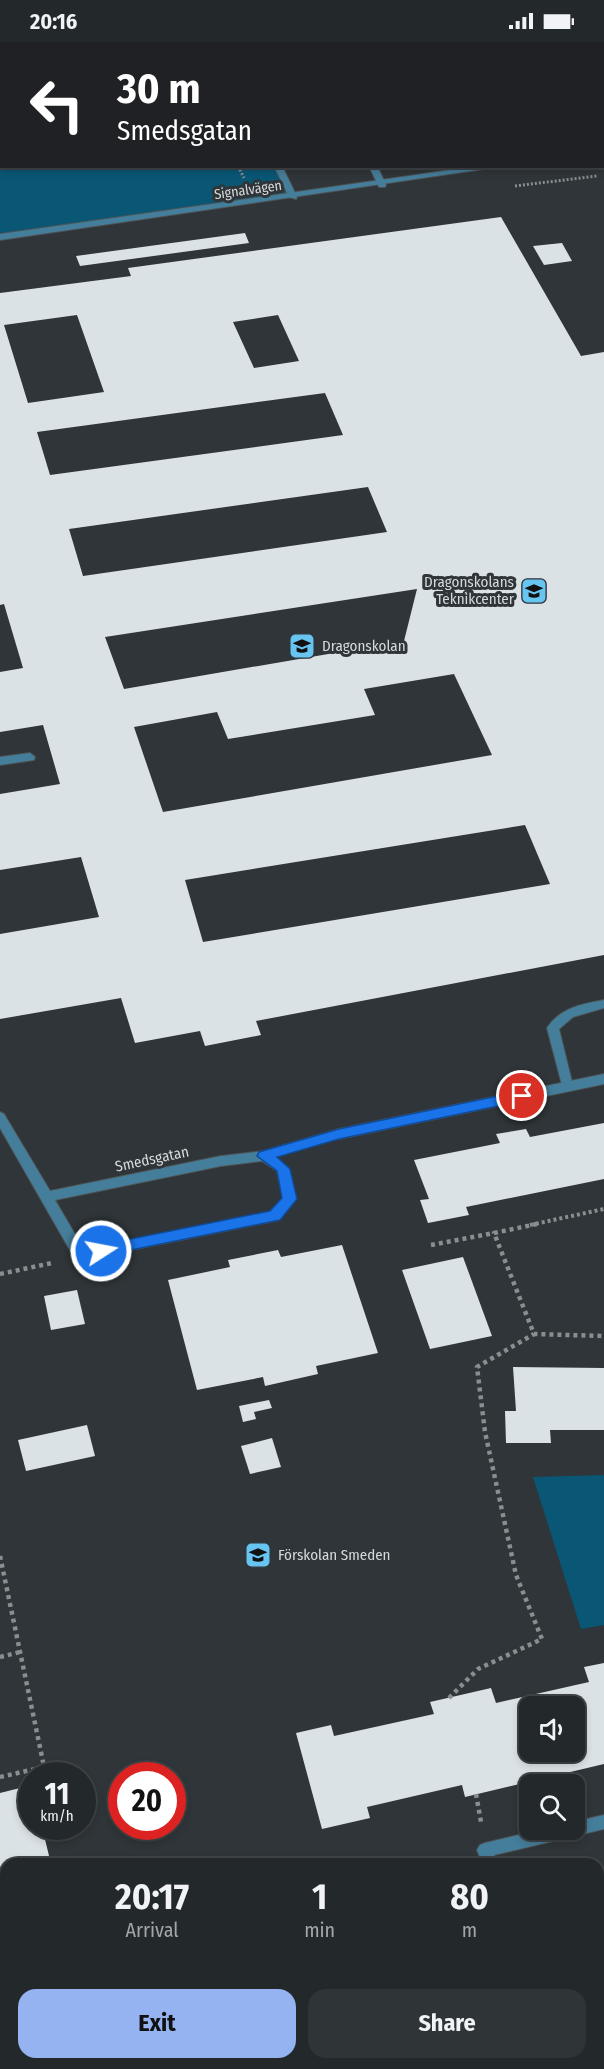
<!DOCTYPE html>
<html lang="en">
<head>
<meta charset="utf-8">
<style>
  body { margin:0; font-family:"Fira Sans Condensed",sans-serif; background:#2f3436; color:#f1f3f6; height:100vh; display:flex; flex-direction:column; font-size:22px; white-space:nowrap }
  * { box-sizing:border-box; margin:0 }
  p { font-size:20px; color:#a3a6a8 }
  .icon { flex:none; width:33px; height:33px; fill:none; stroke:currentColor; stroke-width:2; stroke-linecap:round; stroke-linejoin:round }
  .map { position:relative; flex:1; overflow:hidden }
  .panel { position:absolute; left:0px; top:1816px; width:604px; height:212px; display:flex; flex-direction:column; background:#23282a; border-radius:18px 18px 0 0; box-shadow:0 3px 9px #0003,0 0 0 2px #404447 }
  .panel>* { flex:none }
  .guide { position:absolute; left:0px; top:0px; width:604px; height:126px; box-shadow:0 3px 9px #0003,0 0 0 2px #404447; background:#202124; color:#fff; overflow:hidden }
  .controls { position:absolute; left:519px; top:1654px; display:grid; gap:12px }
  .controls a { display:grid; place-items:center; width:66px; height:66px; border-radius:12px; background:#23282a; box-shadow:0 3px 9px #0003,0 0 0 2px #404447; font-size:30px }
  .speed { position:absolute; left:18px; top:1720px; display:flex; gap:12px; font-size:30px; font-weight:700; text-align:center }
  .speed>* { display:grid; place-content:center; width:78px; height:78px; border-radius:50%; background:#23282a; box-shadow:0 3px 9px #0003,0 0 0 2px #404447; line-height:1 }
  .speed small { font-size:15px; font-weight:400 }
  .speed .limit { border:9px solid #d22; background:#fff; color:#111 }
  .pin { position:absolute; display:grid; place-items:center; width:51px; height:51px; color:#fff; margin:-26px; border:3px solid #fff; border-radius:50%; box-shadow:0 2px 6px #0007 }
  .me { position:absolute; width:66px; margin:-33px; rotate:79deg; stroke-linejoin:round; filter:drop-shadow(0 0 4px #0008) }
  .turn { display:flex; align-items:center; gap:21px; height:126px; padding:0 18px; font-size:27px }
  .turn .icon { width:78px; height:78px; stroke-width:2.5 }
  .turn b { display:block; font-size:42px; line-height:51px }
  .eta { display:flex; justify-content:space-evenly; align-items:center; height:102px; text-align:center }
  .eta b { font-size:36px; font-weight:700; line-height:42px }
  .cta { display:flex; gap:12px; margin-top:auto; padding:12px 18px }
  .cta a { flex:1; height:69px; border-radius:18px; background:#95b2f1; color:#111; font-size:24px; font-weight:700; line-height:69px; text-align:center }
  .cta a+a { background:#2f3436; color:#f1f3f6 }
  .status { display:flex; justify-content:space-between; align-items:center; height:42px; padding:0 30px; background:#23282a; direction:ltr }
  .status svg { height:16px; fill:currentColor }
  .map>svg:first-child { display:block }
  .green { fill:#095775 }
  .building { fill:#dbe2e6; fill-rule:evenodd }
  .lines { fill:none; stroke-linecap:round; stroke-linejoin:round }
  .lane-casing { stroke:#4d5355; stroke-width:2 }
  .street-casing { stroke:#4d5355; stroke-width:2 }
  .path-far2 { stroke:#898e90; stroke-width:3; stroke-dasharray:2 2; stroke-linecap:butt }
  .path-far1 { stroke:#898e90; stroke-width:4; stroke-dasharray:3 3; stroke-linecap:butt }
  .path { stroke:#898e90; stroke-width:4.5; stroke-dasharray:4 4; stroke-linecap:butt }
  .lane { fill:#457e9a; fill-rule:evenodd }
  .street { fill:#457e9a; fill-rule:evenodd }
  .route { fill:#1a73e8; stroke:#114b97; stroke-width:1.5 }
  .labels { text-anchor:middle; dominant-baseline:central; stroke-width:6; stroke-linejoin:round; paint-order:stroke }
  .far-street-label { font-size:14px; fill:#d5d9db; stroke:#2f3538 }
  .poi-label { font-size:15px; fill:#d5d9db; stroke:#2f3538; text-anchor:start }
  .street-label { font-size:15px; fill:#d5d9db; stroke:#2f3538 }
</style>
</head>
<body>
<div class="status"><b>20:16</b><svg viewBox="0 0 49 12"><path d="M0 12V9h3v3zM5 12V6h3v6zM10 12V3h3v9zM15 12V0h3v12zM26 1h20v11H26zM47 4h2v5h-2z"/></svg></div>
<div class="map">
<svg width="604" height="2027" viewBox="0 0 604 2027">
  <rect width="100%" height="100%" fill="#2f3538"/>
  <g class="green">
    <polygon points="0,0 213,1 2,2 2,124 278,125 293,155 0,195"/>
    <polygon points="604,1433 604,1583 581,1587 533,1435"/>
  </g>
  <g class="building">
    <path d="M501,175l80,139 23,-4v603l-348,66 5,14 -56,11 -5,-15 -65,12 -14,-45 -121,21v-85l99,-17 -18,-60 -81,13v-76l60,-10 -17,-59 -43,7v-60l23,-4 -19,-64 -4,1v-312l131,-17 -3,-8zM77,273l27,77 -76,11 -24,-78zM278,273l21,46 -45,7 -21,-46zM325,351l18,42 -293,40 -13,-43zM368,445l19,45 -304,44 -14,-47zM417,547l-13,52 -280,48 -19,-52zM454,632l38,81 -329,57 -29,-85 83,-15 11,27 147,-24 -11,-26zM525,783l25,59 -347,58 -18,-62z"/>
    <polygon points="245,191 249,201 80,224 76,214"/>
    <polygon points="562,201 572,219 544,223 533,204"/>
    <polygon points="604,1081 604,1137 466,1165 469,1173 428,1181 420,1158 429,1157 414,1118 500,1101 496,1092 526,1087 530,1095"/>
    <polygon points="342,1203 378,1311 316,1324 318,1332 265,1344 263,1335 197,1348 168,1238 230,1225 228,1218 278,1208 281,1215"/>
    <polygon points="463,1215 492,1294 430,1307 402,1228"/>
    <polygon points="77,1248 85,1282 51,1288 44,1254"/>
    <polygon points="513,1325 604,1326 604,1388 550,1388 551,1401 506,1401 505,1369 516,1369"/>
    <polygon points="269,1358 272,1366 254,1370 256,1377 243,1380 239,1364"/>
    <polygon points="87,1383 95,1414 26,1429 18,1398"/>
    <polygon points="272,1396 281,1425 250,1432 241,1404"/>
    <path d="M604,1621v101l-139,33 -3,-12 -95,22 3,11 -48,11 -26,-96 35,-8 3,11 100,-22 -4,-12 61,-14 5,15 93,-21 -5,-15zM530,1665h44v45h-44z"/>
    <polygon points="32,1743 32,1785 42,1785 51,1822 6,1822 6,1835 0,1837 0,1751"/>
    <polygon points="604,1838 604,1930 598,1932 598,1839"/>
    <polygon points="23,2022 133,2022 134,2027 6,2027"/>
    <polygon points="314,2022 363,2022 365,2027 315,2027"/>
  </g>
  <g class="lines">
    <g class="lane-casing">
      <g id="lane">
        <polygon points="208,0 216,0 217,2 209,2"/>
        <rect x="547" y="0" width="8" height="2"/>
        <rect x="603" y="91" width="1" height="6"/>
        <polygon points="274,124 282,124 297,155 296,157 289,155"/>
        <polygon points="369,124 377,124 386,143 385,145 379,145"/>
        <polygon points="30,711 35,715 34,718 0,723 0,715"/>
        <path d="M604,958v8l-31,9 -14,12 14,57 -2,3h-8l-16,-61c13,-20 35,-24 57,-28z"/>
        <path d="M0,1070l4,2 46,77 171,-35 43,-5 75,-22 4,2 2,3 -2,3 -68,20 14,12 6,30 -16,21 -178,36 -30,-4 -71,-124zM262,1119l15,10 6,27 -12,14 -170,34 -21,-3 -25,-43 166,-34z"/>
      </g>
    </g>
    <g class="street-casing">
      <g id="street">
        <rect x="603" y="109" width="1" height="4"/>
        <polygon points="479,124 504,124 0,198 0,192"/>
        <polygon points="604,1032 604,1042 339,1097 335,1095 333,1092 335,1089 339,1087"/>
        <polygon points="604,1773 604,1787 494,1813 497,1822 483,1822 477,1808 480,1803 485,1801 539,1788 574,1788 574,1780"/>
        <polygon points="544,2022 560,2022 562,2027 546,2027"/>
      </g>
    </g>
    <g class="path-far2">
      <polyline points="78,0 91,2"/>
      <polyline points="238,124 244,136"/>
      <polyline points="515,144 597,134"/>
    </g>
    <polyline class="path-far1" points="530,1183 604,1167"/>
    <g class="path">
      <polyline points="537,1182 494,1191 534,1292 604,1294"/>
      <polyline points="431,1203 494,1191"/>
      <polyline points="0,1232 52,1221"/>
      <polyline points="0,1514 46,1734"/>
      <polyline points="0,1615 20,1610"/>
      <polyline points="449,1656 478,1627 542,1597 516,1533 485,1390 477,1325 534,1292"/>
      <polyline points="0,1735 44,1725"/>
      <polyline points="476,1752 481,1780"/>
      <polyline points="598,1966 604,1965"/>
    </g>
    <use href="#lane" class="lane"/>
    <use href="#street" class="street"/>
  </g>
  <polygon class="route" points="522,1049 529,1054 527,1058 339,1097 277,1115 290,1127 297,1157 280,1178 101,1214 96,1213 94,1209 96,1205 101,1203 270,1169 282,1156 277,1129 257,1114 259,1110 339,1087"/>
  <defs>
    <g id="school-square" transform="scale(1.35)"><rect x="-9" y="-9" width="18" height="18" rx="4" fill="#68c4f0" stroke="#2f3538"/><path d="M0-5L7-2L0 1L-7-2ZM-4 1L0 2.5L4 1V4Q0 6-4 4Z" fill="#111"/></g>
  </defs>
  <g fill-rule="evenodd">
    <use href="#school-square" x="534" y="549"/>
    <use href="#school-square" x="302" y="604"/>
    <use href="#school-square" x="258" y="1513"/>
  </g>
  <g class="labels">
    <g class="far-street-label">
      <text transform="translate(248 148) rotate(-8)">Signalvägen</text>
    </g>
    <g class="poi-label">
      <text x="514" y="540" text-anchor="end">Dragonskolans<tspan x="514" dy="17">Teknikcenter</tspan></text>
      <text x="322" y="604">Dragonskolan</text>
      <text x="278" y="1513">Förskolan Smeden</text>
    </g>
    <g class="street-label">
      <text transform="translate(152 1117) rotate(-12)">Smedsgatan</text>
    </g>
  </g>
</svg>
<div class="controls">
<a><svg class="icon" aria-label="sound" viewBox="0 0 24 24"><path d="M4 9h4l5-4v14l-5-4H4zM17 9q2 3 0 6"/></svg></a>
<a><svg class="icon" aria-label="search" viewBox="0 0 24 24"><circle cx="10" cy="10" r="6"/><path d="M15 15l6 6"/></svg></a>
</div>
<div class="speed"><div>11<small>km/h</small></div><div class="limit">20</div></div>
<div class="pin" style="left:522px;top:1054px;background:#d93025"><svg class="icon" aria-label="arrive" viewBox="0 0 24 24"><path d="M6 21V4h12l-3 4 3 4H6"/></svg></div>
<svg class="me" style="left:101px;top:1209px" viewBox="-20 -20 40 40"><circle r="17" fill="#1a73e8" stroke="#fff" stroke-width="3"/><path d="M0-11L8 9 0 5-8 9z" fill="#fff"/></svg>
<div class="guide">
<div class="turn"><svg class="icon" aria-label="left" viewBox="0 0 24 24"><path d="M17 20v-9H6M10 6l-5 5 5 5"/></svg><div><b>30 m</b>Smedsgatan</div></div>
</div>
<section class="panel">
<div class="eta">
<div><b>20:17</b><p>Arrival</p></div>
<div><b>1</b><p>min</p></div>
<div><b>80</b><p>m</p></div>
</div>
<div class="cta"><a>Exit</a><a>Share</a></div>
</section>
</div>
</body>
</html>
